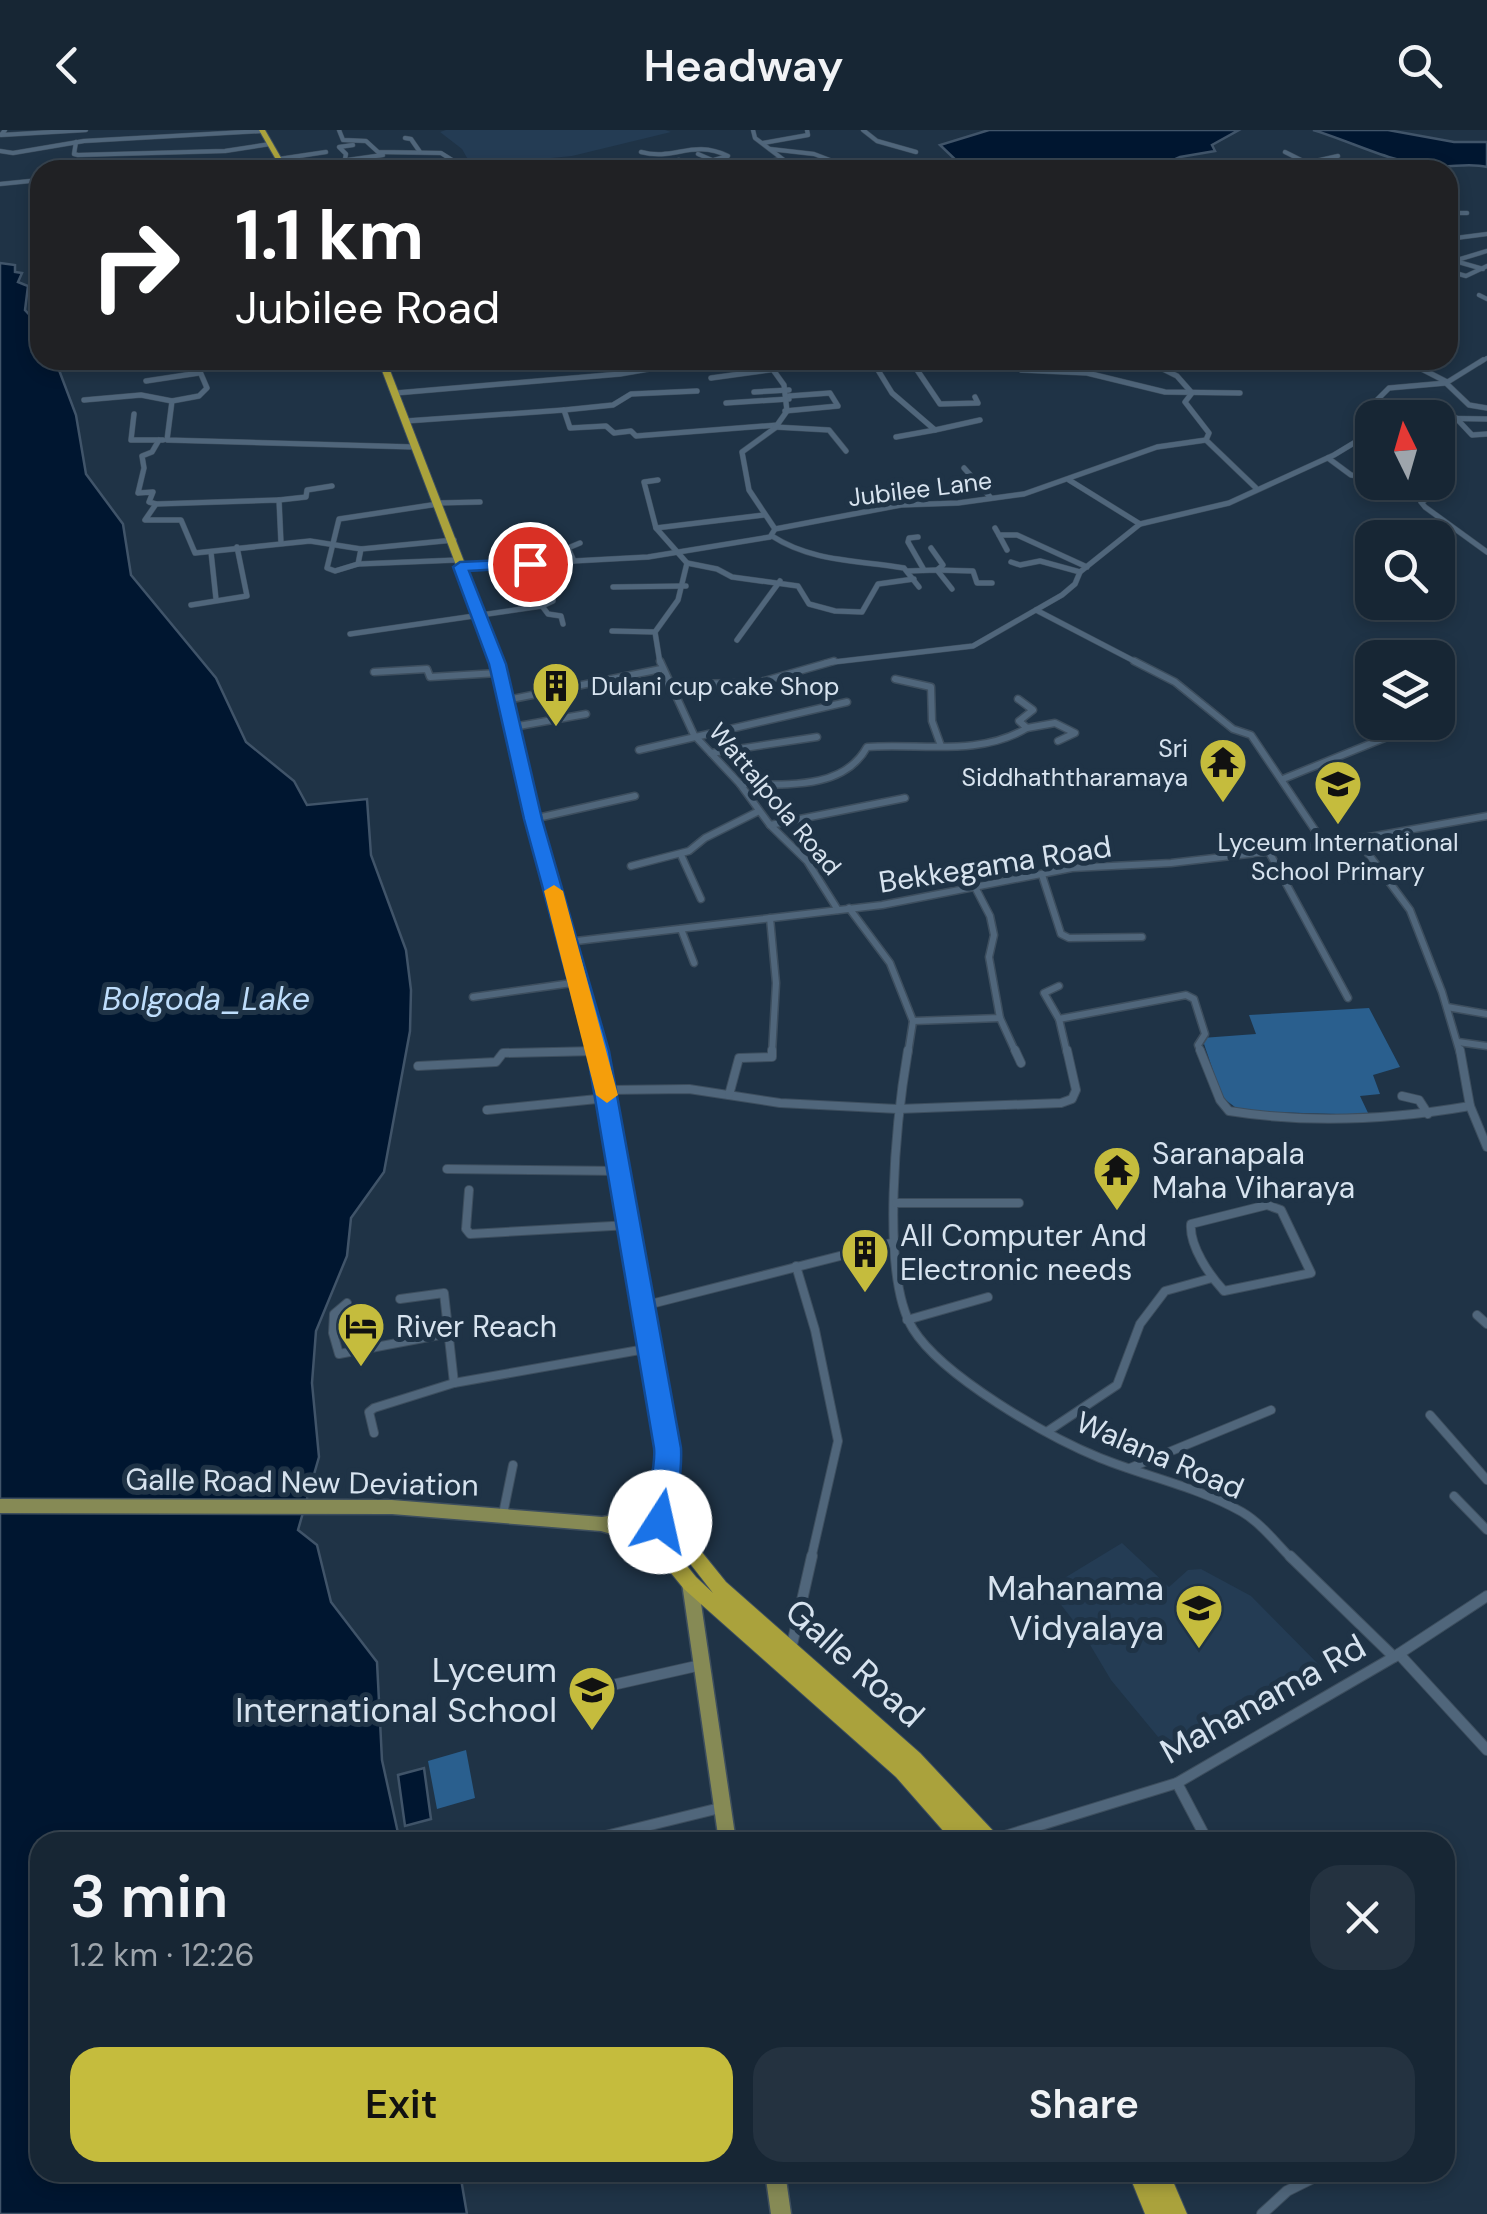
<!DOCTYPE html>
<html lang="en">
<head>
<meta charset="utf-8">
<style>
  body { margin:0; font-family:"DM Sans",sans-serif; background:#243240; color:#f1f3f6; height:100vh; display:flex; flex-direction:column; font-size:38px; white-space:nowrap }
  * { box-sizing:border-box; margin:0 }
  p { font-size:32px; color:#9ea5ac }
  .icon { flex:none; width:55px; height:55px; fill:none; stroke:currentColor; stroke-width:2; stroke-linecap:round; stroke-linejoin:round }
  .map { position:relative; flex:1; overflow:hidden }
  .sheet { position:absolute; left:30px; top:1702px; width:1425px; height:350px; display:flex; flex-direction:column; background:#172634; border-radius:30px; box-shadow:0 5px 15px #0003,0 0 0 2px #36434f }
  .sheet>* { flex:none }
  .banner { position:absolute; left:30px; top:30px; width:1428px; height:210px; border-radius:30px; box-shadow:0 5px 15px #0003,0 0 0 2px #36434f; background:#202124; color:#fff; overflow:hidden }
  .needle { width:65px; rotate:355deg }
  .buttons { position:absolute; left:1355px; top:270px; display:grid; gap:20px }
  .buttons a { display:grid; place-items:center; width:100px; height:100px; border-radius:20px; background:#172634; box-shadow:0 5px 15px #0003,0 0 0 2px #36434f; font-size:50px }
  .pin { position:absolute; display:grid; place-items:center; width:85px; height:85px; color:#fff; margin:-42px; border:5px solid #fff; border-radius:50%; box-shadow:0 2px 10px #0007 }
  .me { position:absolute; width:110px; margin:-55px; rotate:10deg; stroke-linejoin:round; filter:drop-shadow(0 0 8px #0008) }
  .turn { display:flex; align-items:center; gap:35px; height:210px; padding:0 40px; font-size:45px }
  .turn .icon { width:130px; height:130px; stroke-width:2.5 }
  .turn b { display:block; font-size:70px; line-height:85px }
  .round { display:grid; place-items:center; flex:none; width:105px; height:105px; border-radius:30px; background:#243240 }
  .headline { display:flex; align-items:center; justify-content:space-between; height:170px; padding:0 40px }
  h1 { font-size:60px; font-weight:600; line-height:75px }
  .button { display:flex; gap:20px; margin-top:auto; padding:20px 40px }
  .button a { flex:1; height:115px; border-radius:30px; background:#c5bc3d; color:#111; font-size:40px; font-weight:600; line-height:115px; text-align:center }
  .button a+a { background:#243240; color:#f1f3f6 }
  header { display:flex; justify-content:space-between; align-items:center; height:130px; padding:0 40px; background:#172634; font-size:45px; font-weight:600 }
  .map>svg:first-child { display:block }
  .built { fill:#243c54 }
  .green { fill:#2a5f8e }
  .water { fill:#001630; stroke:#405469; stroke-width:2.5 }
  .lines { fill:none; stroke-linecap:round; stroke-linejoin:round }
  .street-far4-casing { stroke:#3d4e5e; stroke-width:5 }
  .street-far3-casing { stroke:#3d4e5e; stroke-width:6 }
  .street-far2-casing { stroke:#3d4e5e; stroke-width:9 }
  .street-far1-casing { stroke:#3d4e5e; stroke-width:10 }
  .street-casing { stroke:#3d4e5e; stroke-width:12 }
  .primary-casing { stroke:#3d4e5e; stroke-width:3 }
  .highway-casing { stroke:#3d4e5e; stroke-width:2 }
  .street-far4 { stroke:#50667b; stroke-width:4 }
  .street-far3 { stroke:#50667b; stroke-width:5 }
  .street-far2 { stroke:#50667b; stroke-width:6 }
  .street-far1 { stroke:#50667b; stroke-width:8 }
  .street { stroke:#50667b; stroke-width:10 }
  .primary { fill:#868a55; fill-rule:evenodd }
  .highway { fill:#aaa23c; fill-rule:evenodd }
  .route { fill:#1a73e8; stroke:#114b97; stroke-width:2.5 }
  .slow { fill:#f59e0b }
  .labels { text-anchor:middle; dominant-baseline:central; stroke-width:10; stroke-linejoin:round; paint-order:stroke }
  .far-street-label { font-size:25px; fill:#d7e3ef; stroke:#1f3346 }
  .far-poi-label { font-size:25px; fill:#d7e3ef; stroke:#1f3346; text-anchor:start }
  .street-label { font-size:30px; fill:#d7e3ef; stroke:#1f3346 }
  .poi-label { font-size:30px; fill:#d7e3ef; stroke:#1f3346; text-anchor:start }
  .water-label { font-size:32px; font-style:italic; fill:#bfdefc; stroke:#1f3346 }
  .near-poi-label { font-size:35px; fill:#d7e3ef; stroke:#1f3346; text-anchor:end }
  .near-street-label { font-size:35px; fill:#d7e3ef; stroke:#1f3346 }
</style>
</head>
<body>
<header><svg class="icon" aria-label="back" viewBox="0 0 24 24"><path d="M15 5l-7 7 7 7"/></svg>Headway<svg class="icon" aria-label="search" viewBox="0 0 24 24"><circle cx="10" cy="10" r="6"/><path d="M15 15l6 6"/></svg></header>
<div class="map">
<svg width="1487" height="2084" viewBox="0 0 1487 2084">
  <rect width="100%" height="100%" fill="#1f3346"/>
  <g class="built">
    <polygon points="446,0 665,0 671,2 572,26 478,35 470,33 462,19 440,2"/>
    <polygon points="1122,1413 1169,1457 1188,1440 1201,1439 1251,1466 1321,1537 1285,1568 1178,1631 1111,1550 1083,1503 1048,1458"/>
  </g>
  <g class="green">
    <polygon points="1369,878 1400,937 1373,945 1380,964 1360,966 1369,985 1240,981 1222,967 1202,908 1256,904 1249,885"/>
    <polygon points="466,1620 475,1668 437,1679 428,1631"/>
  </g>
  <g class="water">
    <polygon points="989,0 1239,0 1212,15 1215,21 1180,27 1151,40 960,40 955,37 961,35 940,15"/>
    <path d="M1313,0h75l66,12h33v25c-19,-5 -35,1 -54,-1 -42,-3 -80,-24 -120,-36z"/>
    <polygon points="0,133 15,135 15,142 22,143 18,152 28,156 25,180 40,196 40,230 50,230 59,240 76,285 86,344 123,394 131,445 216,548 246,612 294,651 307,675 367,669 371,725 406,820 411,860 410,901 384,1042 351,1088 347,1126 316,1201 312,1253 319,1327 298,1400 317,1415 331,1472 377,1532 382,1630 400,1712 40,1712 40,2042 460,2043 467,2084 0,2084"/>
    <polygon points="424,1638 431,1689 405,1696 398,1645"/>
  </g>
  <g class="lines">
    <g class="street-far4-casing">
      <g id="street-far4">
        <polyline points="5,0 1,5 86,0"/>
        <polyline points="339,0 343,10 366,11 378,22 441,23 460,35 487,40"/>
        <polyline points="753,0 755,8 797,40"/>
        <polyline points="863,0 877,11 916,22"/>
        <polyline points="405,8 411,9 420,22"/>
        <polyline points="76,12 74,24 78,25 225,21 270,14"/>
        <polyline points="763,13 808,5 807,0"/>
        <polyline points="770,19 814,24 856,40"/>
        <polyline points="0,21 13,23 84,11 262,1"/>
        <path d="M641,22c34,9 51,-13 87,4l-49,14 -17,-2"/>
        <polyline points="1285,22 1307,33"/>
        <polyline points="698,24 712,30"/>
        <polyline points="279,29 326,22"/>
        <polyline points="345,29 346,24 339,17 353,15"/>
        <polyline points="533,32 536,40"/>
        <polyline points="592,34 596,40"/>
        <polyline points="1177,38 1184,40"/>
        <polyline points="284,39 383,25"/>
        <polyline points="728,39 781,29"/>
        <polyline points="126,40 284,38"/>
        <polyline points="644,40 662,38 661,35 679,30"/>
        <polyline points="1208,40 1241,40"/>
        <polyline points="1316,40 1307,33 1338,26"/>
        <polyline points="0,54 40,50"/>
        <polyline points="1448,83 1467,83"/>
        <polyline points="1448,109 1487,104"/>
        <polyline points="1448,117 1453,116"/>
        <polyline points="1448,129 1483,139"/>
        <polyline points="1457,130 1487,121"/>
        <polyline points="33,131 40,130"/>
        <polyline points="1448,141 1466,146 1487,136"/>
        <polyline points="1479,165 1487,169"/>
        <polyline points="530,230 571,230"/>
        <polyline points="1145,230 1150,233"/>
        <polyline points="419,233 441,230"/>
        <polyline points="787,233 912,233"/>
        <polyline points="1479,233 1487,228"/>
      </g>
    </g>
    <g class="street-far3-casing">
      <g id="street-far3">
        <polyline points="195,230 207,258 199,266 172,271 167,310 414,317"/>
        <polyline points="1012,230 1021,240 1087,243 1165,262 1240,263"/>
        <polyline points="873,232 892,263 935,300 896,307"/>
        <polyline points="108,235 112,230"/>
        <polyline points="771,235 799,231 911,231 940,274 978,273 975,267"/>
        <polyline points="1414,235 1447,252"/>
        <polyline points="385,237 439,230"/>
        <polyline points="711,248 776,239"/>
        <polyline points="146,251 199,243"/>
        <polyline points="1446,253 1469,275 1487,278"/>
        <polyline points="754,262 789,260"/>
        <polyline points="396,263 620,244 666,236 665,230"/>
        <polyline points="84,270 141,265 172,271"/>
        <polyline points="726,273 789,269"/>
        <polyline points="564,280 613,275 631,264 697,261"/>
        <polyline points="785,281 838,276 830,263 789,266"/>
        <polyline points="134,284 131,310 163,310"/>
        <polyline points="1380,288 1375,272 1389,258 1446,253 1483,230"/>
        <polyline points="1426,288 1487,289"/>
        <polyline points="1456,288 1472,305 1487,304"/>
        <polyline points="406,291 564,280 570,298 606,296 614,303 631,301 636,306 778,295"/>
        <polyline points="775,297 829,300 846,321"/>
        <polyline points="935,300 980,290"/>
        <polyline points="159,310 152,322 142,326 144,338 138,363 153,362 149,372 156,374 145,390 181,390 195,423 310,411 361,419 454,410"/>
        <polyline points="1206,310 1256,358"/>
        <polyline points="1328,328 1351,345 1372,348"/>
        <polyline points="964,338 991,368"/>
        <polyline points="658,350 644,352 656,398 687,433 678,470 655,502 660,533"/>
        <polyline points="1069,350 1140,394"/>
        <polyline points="1407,352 1432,366 1421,372 1425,377 1487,422"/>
        <polyline points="279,370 306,367 307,360 332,356"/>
        <polyline points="437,373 480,372"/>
        <polyline points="156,374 279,370 281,413"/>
        <polyline points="656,398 764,385"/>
        <polyline points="995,398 999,405 1017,405 1087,437"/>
        <polyline points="775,399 901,375 958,373 1024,364 1157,317 1206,310 1209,303 1185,272 1192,263 1177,246 1145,230"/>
        <polyline points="999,405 1007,420"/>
        <path d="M772,406c40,26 86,24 132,32l15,19"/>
        <polyline points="918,407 909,408 908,412 924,440"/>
        <polyline points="931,418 943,435 937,440 973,441 977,453 992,453"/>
        <polyline points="361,419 358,434 457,430"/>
        <polyline points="211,422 216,469"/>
        <polyline points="574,431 568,418 580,413"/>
        <polyline points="1011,432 1020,435 1040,431 1080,442"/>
        <polyline points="687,433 717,439 732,447 798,456 809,474 835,481 862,482 878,454 914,449"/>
        <polyline points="358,434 335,441 327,438 339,389 438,374"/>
        <polyline points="460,437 648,427 770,407 775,399 749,360 742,322 775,298 787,281 784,255 766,230"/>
        <polyline points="908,441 937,440 952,459"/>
        <polyline points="613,457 686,456"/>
        <polyline points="191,475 247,466 237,417"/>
        <polyline points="542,476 548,484 561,486 563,494"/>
        <polyline points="1036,480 1138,533"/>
        <polyline points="612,501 655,502"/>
        <polyline points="350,504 542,476 553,471 553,460"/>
        <polyline points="737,510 780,451"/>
        <polyline points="825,533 973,516 1062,465 1075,454 1080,442 1140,394 1229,373 1334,325 1372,302"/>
      </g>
    </g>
    <g class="street-far2-casing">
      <g id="street-far2">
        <polyline points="660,531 694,605 740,654 770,695 807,731 838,780"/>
        <polyline points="1134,531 1175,552 1233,599 1251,605 1325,715"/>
        <polyline points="374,542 427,539 430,547 498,543"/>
        <polyline points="895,549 931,557 932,591 941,616"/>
        <polyline points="668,554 757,553 834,531"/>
        <polyline points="507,570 661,539"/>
        <polyline points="513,597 586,584"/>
        <polyline points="1027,598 1055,593 1075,603 1058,611"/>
        <polyline points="639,620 847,572"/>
        <polyline points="711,623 817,607"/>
        <polyline points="1283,649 1387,607 1428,597"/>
        <path d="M740,654c44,0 103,7 127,-37 53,-4 112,10 160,-19l-8,-7 14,-11 -15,-11"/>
        <polyline points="533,689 635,666"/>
        <polyline points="770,695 905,668"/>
        <polyline points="1358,710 1410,780 1442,862 1460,923"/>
        <polyline points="1269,722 1348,868"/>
        <polyline points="681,725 701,769"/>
        <polyline points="631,736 689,721 705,708 759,681"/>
        <polyline points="1042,745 1061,804 1069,808 1142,807"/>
        <polyline points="849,778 890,833 913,891 908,923"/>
        <polyline points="770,788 776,853 772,923"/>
        <polyline points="681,799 694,833"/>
        <polyline points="568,812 882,775 1072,738 1171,733 1325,715 1487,686"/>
        <polyline points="1059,856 1044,863 1059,889"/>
        <polyline points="473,867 579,852"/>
        <polyline points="1447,877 1487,884"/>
        <polyline points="1000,888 1016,923"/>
        <polyline points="913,891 1000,888 989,827 994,805 990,786 976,759"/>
        <polyline points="1458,912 1487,916"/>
        <polyline points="509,923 598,921"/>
        <polyline points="1067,923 1059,889 1186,865 1194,869 1205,904 1198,915 1201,923"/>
      </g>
    </g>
    <g class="street-far1-casing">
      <g id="street-far1">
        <path d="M908,920c-11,64 -29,224 5,279 29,47 135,108 187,129 47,19 98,29 142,54 19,11 35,32 50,47"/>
        <polyline points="1015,920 1021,933"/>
        <path d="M1200,920l20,50 9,11c81,13 160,9 241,-5"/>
        <polyline points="1460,920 1470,976 1487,1017"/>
        <polyline points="418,936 496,932 503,923 598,921"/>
        <polyline points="606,960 689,959 780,973 898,979 1061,973 1072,969 1076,960 1067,920"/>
        <polyline points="729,965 739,928 772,927 772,920"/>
        <polyline points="1402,966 1419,970 1428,984"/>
        <polyline points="487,980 607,968"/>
        <polyline points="447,1039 621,1041"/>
        <polyline points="469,1060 466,1099 470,1104 630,1095"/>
        <polyline points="896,1073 1019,1073"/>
        <path d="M1267,1075l14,5 30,63 -87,18c-14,-15 -35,-45 -33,-67z"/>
        <polyline points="796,1136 815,1200 838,1311 811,1429"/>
        <polyline points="400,1169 444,1163 454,1253"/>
        <polyline points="347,1173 334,1184 333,1203 339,1224 450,1203"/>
        <polyline points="643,1176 895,1112"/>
        <polyline points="1477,1185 1487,1194"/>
        <polyline points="907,1190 988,1167"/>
        <polyline points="1430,1285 1487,1350"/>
        <polyline points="1048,1301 1117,1255 1140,1194 1165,1161 1212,1148"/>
        <polyline points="374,1303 369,1282 374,1278 454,1253 651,1218"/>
        <polyline points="1130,1338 1271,1280"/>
        <polyline points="1454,1366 1487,1400"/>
        <polyline points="503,1384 513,1335"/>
      </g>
    </g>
    <g class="street-casing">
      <g id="street">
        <polyline points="1290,1426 1394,1527"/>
        <polyline points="791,1519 812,1426"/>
        <polyline points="1399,1524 1487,1620"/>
        <polyline points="577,1563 701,1535"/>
        <polyline points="1177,1653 1208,1712"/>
        <polyline points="992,1710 1177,1653 1394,1527 1487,1466"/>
        <polyline points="581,1712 724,1677"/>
        <polyline points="1262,2084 1287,2061 1325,2042"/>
      </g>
    </g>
    <g class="primary-casing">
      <g id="primary">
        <path d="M0,1369l392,1 210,17c21,-4 38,-5 59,1l2,5 -2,5 -5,2 -24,-4 25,8 3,5 -3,5 -5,2 -51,-15 -209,-17 -392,-1z"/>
        <polygon points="690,1446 695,1448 698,1453 736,1712 719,1712 682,1453 685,1448"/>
        <polygon points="765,2042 785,2042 791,2084 771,2084"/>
      </g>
    </g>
    <g class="highway-casing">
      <g id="highway">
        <polygon points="259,0 265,0 288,40 282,40"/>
        <path d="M378,230h8l110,284 41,169 67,238 82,459 -2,20 42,52 194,171 77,82 2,7h-21l-6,-6 2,6h-21l-57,-65 -212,-188 -35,-43 -5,-15 8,-14 -1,-11 12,-38 -71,-417 -67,-238 -39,-169zM665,1398l3,7 -5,3 -3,-7zM678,1418l35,45 -17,-16 -22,-27z"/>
        <polygon points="1128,2042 1169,2042 1187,2084 1145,2084"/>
      </g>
    </g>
    <use href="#street-far4" class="street-far4"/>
    <use href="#street-far3" class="street-far3"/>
    <use href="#street-far2" class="street-far2"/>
    <use href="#street-far1" class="street-far1"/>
    <use href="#street" class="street"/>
    <use href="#primary" class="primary"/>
    <use href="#highway" class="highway"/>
  </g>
  <path class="route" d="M530,429l8,5 -3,3 -66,4 37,93 36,155 67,232 72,397c1,18 -4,67 -11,82l-10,4 -10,-4c-11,-25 7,-55 4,-82l-67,-397 -63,-232 -35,-155 -36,-97 7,-5z"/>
  <polygon class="slow" points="554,755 563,761 618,965 607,973 596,965 544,761"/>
  <defs>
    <g id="building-pin" transform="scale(2.5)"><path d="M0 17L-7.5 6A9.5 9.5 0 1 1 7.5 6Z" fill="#c5bc3d" stroke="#1f3346"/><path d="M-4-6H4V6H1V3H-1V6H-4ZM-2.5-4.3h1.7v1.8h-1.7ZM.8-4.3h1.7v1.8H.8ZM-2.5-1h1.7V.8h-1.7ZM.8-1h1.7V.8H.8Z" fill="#111"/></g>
    <g id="temple-pin" transform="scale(2.5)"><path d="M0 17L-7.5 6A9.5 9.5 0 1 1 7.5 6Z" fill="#c5bc3d" stroke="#1f3346"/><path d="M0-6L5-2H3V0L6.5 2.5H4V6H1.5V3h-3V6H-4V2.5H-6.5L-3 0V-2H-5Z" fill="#111"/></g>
    <g id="school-pin" transform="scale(2.5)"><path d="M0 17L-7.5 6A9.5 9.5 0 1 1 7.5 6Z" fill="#c5bc3d" stroke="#1f3346"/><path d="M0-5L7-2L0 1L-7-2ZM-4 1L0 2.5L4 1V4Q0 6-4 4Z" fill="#111"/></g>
    <g id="hotel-pin" transform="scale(2.5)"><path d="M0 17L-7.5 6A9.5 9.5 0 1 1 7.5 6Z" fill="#c5bc3d" stroke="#1f3346"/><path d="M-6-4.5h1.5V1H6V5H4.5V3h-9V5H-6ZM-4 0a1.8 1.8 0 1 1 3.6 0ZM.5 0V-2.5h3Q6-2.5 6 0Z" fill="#111"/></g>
  </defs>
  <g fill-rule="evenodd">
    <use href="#building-pin" x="556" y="556"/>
    <use href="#temple-pin" x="1223" y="632"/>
    <use href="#school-pin" x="1338" y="654"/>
    <use href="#temple-pin" x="1117" y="1040"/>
    <use href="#building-pin" x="865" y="1122"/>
    <use href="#hotel-pin" x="361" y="1196"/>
    <use href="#school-pin" x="1199" y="1478"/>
    <use href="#school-pin" x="592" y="1560"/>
  </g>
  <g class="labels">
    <g class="far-street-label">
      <text transform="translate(920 359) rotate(-7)">Jubilee Lane</text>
      <text transform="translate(775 669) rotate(50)">Wattalpola Road</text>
    </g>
    <g class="far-poi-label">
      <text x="591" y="556">Dulani cup cake Shop</text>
      <text x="1188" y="618" text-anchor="end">Sri<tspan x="1188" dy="29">Siddhaththaramaya</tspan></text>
      <text x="1338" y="712" text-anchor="middle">Lyceum International<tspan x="1338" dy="29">School Primary</tspan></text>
    </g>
    <g class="street-label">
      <text transform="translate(995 734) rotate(-9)">Bekkegama Road</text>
      <text transform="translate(1160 1325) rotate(23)">Walana Road</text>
      <text transform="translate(302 1352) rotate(1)">Galle Road New Deviation</text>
    </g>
    <g class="poi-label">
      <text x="1152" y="1023">Saranapala<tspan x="1152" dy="34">Maha Viharaya</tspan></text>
      <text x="900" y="1105">All Computer And<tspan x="900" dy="34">Electronic needs</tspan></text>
      <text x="396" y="1196">River Reach</text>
    </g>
    <g class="water-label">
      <text x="206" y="869">Bolgoda_Lake</text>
    </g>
    <g class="near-poi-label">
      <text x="1164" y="1458">Mahanama<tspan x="1164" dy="40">Vidyalaya</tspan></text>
      <text x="557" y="1540">Lyceum<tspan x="557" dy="40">International School</tspan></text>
    </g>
    <g class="near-street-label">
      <text transform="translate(855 1533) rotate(42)">Galle Road</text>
      <text transform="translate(1263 1569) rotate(-29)">Mahanama Rd</text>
    </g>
  </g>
</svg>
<div class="buttons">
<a><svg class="needle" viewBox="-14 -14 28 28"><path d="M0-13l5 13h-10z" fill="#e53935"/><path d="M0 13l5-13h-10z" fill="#9ea5ac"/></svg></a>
<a><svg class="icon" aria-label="search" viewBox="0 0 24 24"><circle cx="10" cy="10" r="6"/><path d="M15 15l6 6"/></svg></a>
<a><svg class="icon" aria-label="layers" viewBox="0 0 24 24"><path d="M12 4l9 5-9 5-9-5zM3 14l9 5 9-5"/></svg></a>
</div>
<div class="pin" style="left:530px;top:434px;background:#d93025"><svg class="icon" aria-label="arrive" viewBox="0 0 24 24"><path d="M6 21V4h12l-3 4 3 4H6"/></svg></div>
<svg class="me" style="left:660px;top:1392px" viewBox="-20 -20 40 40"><circle r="19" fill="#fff"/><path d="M0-13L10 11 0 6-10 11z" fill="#1a73e8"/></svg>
<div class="banner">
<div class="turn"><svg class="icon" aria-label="right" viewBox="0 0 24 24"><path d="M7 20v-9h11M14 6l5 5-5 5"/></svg><div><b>1.1 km</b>Jubilee Road</div></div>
</div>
<section class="sheet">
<div class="headline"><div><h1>3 min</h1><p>1.2 km · 12:26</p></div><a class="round"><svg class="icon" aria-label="close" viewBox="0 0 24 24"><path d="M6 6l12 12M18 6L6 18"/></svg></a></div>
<div class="button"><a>Exit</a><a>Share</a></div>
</section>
</div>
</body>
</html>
